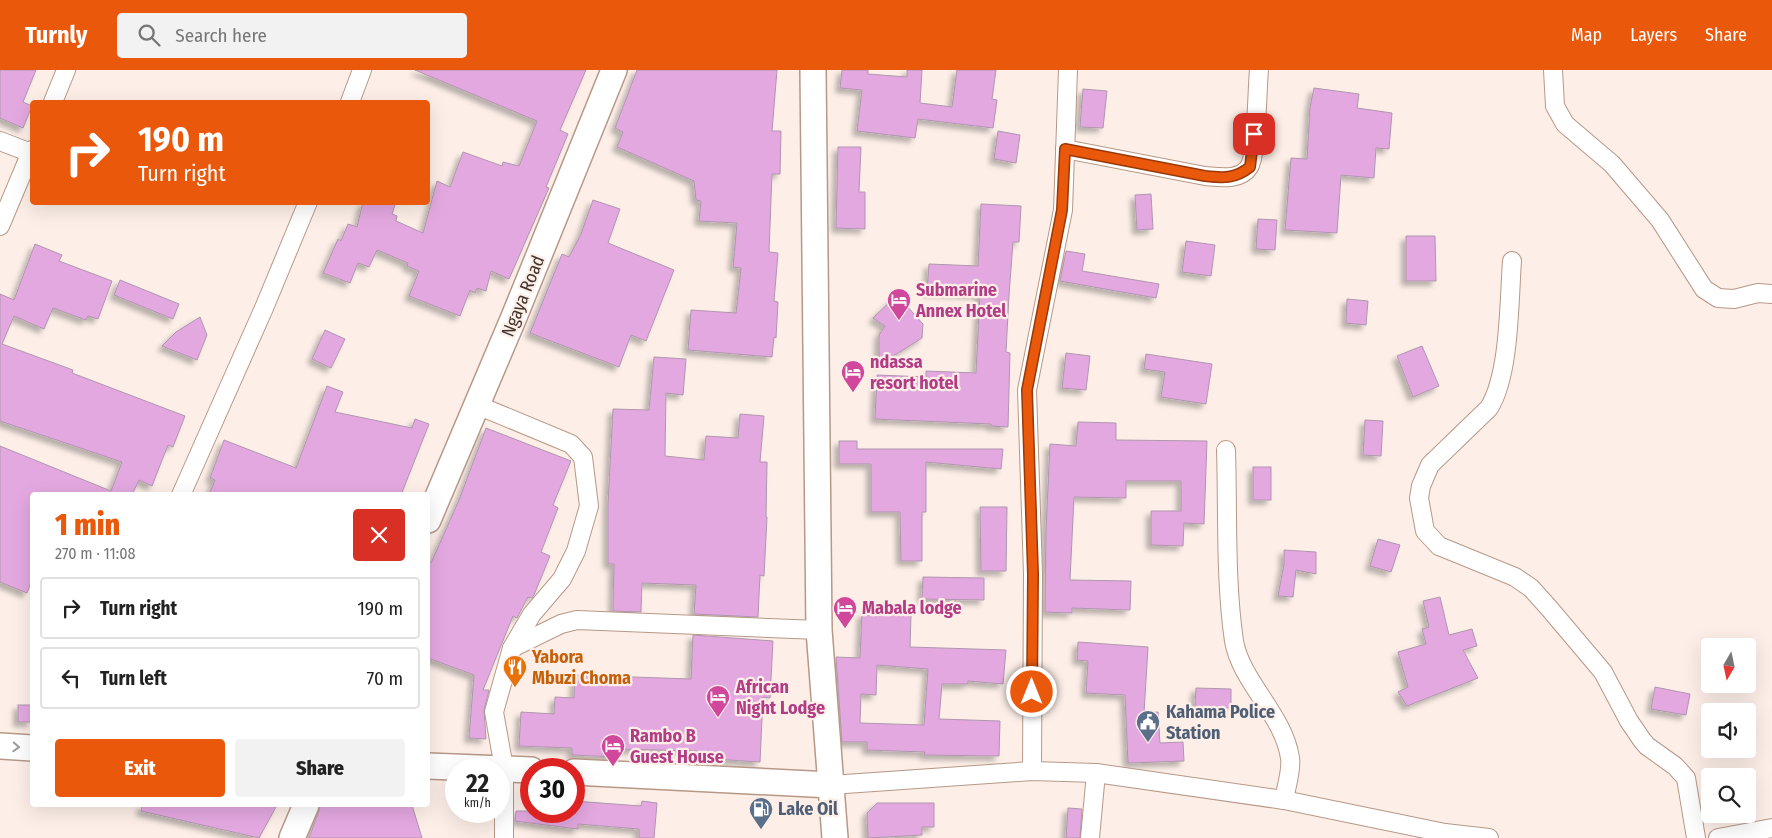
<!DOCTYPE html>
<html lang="en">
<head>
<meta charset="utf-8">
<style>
  body { margin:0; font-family:"Fira Sans Condensed",sans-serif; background:#f2f2f2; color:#222; height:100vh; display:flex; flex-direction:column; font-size:19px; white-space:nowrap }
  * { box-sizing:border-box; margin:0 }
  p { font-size:16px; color:#767676 }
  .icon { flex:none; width:28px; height:28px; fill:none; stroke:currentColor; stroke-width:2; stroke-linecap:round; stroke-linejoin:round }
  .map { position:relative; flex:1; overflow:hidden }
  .panel { position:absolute; left:30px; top:422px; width:400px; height:315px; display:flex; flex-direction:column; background:#fff; border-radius:5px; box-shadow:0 5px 20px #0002 }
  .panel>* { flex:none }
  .banner { position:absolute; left:30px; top:30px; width:400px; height:105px; border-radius:5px; box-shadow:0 5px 20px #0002; background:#ea580c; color:#fff; overflow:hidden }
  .needle { width:32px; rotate:189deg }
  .tools { position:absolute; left:1701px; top:568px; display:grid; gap:10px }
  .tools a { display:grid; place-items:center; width:55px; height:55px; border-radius:5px; background:#fff; box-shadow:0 5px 20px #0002; font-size:25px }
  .speed { position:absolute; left:445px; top:688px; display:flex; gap:10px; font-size:25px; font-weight:700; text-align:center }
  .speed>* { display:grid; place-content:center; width:65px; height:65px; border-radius:50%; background:#fff; box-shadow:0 5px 20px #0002; line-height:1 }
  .speed small { font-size:12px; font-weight:400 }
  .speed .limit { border:8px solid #d22; background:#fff; color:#111 }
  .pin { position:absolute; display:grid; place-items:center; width:42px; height:42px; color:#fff; margin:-21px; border-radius:10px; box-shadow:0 2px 8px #0006 }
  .me { position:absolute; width:55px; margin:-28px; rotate:0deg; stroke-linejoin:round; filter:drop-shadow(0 0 4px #0008) }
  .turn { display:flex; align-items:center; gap:18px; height:105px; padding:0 25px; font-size:22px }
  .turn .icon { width:65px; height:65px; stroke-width:2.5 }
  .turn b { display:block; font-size:35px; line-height:42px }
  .round { display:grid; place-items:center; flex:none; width:52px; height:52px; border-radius:5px; background:#f2f2f2 }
  .overview { display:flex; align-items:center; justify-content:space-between; height:85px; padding:0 25px }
  h1 { font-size:30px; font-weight:800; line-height:38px; color:#ea580c }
  .button { display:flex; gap:10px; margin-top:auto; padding:10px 25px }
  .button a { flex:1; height:58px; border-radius:5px; background:#ea580c; color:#fff; font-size:20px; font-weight:800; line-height:58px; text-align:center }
  .button a+a { background:#f2f2f2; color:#222 }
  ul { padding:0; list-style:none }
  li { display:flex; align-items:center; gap:15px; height:62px; margin:0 10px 8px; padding:0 15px; border:2px solid #e0e0e0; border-radius:5px }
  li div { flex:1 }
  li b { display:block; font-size:19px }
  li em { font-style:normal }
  header { display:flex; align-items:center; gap:30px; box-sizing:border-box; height:70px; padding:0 25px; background:#ea580c; color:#fff }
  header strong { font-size:24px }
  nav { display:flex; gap:28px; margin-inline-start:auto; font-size:18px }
  .search { width:350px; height:45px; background:#f2f2f2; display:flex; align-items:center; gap:12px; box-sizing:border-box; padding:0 18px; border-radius:5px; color:#767676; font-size:19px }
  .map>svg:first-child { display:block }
  .building { fill:#e3a8e0; stroke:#af96ae; fill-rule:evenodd; filter:url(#shadow) }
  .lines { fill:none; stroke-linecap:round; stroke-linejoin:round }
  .street-casing { stroke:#b79887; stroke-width:20 }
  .secondary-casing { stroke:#b79887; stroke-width:28 }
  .street { stroke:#fff; stroke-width:18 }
  .secondary { stroke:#fff; stroke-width:25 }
  .oneway { stroke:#a09a96 }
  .route-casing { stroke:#983908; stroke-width:12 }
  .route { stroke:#ea580c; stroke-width:9 }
  .labels { text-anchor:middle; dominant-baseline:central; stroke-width:4.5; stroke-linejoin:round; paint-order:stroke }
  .hotel-label { font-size:18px; font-weight:bold; fill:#b23c85; stroke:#fdefe8; text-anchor:start }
  .street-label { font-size:18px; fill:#40342d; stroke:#fdefe8 }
  .food-label { font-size:18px; font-weight:bold; fill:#c56008; stroke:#fdefe8; text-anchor:start }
  .service-label { font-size:18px; font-weight:bold; fill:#4e5e75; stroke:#fdefe8; text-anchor:start }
</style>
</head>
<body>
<header>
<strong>Turnly</strong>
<div class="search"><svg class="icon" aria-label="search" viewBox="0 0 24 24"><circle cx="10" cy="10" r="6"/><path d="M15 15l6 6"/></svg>Search here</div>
<nav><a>Map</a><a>Layers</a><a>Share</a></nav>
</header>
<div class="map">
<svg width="1772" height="768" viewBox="0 0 1772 768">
  <defs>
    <filter id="shadow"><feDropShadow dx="-4.5" dy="4.5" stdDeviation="2.5" flood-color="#0004"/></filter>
  </defs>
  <rect width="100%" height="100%" fill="#fdefe8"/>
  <g class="building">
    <polygon points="0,0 36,0 23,32 32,36 23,58 0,48"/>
    <polygon points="415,0 586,0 560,60 568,64 546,117 549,118 509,209 491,201 486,221 477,218 475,223 470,220 460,246 409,226 419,201 407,196 408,193 377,180 369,197 358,193 350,213 323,203 338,169 341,171 348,154 357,157 363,132 396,132 392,144 397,146 396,151 423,163 437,111 450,117 463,82 502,96 503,92 519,96 537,51"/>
    <polygon points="637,0 777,0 772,61 781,61 780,104 772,104 769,182 778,183 774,231 778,232 776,268 774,267 772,287 688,280 691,240 736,243 741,198 733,197 737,153 699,151 701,131 696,130 694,111 617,77 623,62 615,58"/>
    <polygon points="842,0 868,0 868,4 907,7 907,0 922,0 920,33 952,37 957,0 996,0 992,29 997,30 993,58 918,49 915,68 857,61 862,20 840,18"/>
    <polygon points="1314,18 1359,24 1357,38 1392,43 1389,79 1376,78 1374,108 1341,105 1337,163 1285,160 1291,88 1307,89 1310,37"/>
    <polygon points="1083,19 1107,21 1103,58 1080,57"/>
    <polygon points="998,61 1020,65 1016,93 994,89"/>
    <polygon points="838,77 861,77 859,122 865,122 865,159 836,158"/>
    <polygon points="1151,124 1153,159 1137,160 1135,125"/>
    <polygon points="593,130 620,139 608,173 674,200 646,271 631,265 619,297 530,263 562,184 569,187 581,164"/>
    <polygon points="981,134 1021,136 1019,172 1013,172 1009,225 1006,282 1010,283 1008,357 991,356 991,354 875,349 877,305 926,307 926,301 976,303 980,224 927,222 929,194 978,196"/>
    <polygon points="1258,149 1277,150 1275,180 1256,179"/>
    <polygon points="1406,166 1435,166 1436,211 1406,211"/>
    <polygon points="1186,171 1215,175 1211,206 1182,202"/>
    <polygon points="35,174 62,185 59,191 112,211 98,249 88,246 86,250 53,238 44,259 14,246 2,274 73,300 72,303 185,346 173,377 168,375 152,416 139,410 132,425 32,425 32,510 27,523 0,512 0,376 111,421 122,392 0,351 0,224 14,230"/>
    <polygon points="1066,181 1085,184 1082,201 1159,214 1156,228 1060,211"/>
    <polygon points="120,210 179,234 173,249 114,225"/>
    <polygon points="897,225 923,254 922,268 879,295 879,265 885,256 873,248"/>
    <polygon points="1347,229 1368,231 1366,255 1346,253"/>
    <polygon points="200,247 207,265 197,290 162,276 176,262"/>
    <polygon points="325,260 345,269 331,298 312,289"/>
    <polygon points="1422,276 1439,316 1413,327 1397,286"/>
    <polygon points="1066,283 1090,286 1086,320 1062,318"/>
    <polygon points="1146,284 1212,294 1206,334 1161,327 1165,302 1144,299"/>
    <polygon points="654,287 686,289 683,325 666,323 665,386 704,390 706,366 738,368 740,344 764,346 760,392 767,392 766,447 767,447 764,506 760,505 758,547 694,544 696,515 642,513 641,542 613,541 614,494 608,494 608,434 613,339 649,340"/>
    <polygon points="327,316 343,322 335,342 412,358 415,349 429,354 401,425 209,425 215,410 210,408 224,370 296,398"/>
    <polygon points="1365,350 1383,351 1381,386 1363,385"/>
    <polygon points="1078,352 1116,353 1116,370 1207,371 1204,454 1184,453 1183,476 1151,475 1151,441 1181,441 1181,411 1126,411 1126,428 1074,427 1070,510 1131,511 1130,540 1072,538 1072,543 1045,542 1046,460 1050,374 1076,376"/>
    <polygon points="486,358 571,391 553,435 558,438 541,482 550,486 534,525 532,528 528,527 517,548 513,546 483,620 489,620 484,640 486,669 469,668 474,605 428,588 428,491 431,493 459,430"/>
    <polygon points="839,371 857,371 857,379 1003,379 1001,399 926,392 926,442 922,442 922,491 901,491 900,442 871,442 871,394 839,394"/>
    <rect x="1253" y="397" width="18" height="33"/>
    <polygon points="980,437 1007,437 1006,501 981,501"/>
    <polygon points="1378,469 1400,475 1391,502 1370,496"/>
    <polygon points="1284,480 1316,482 1316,504 1296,500 1293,527 1278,526 1284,494"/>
    <polygon points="923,507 984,508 984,530 922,529"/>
    <polygon points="1440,527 1449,565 1472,559 1477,576 1463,580 1478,608 1407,636 1398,622 1408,617 1398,582 1426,574 1422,559 1429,557 1423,531"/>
    <path d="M862,543l49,2 -1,32 96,3 -3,34 -35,-3v3h-26l-3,35 61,2 -1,35 -75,-1 1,-3 -58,-2v-8h-25l-6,-85 24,1zM877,595l51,4 -4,56 -64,-2 1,-29 15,1z"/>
    <polygon points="693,565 773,571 770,628 763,627 760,692 698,688 698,681 617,679 617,687 572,685 572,678 519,676 521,642 554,644 555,627 574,628 575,605 691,609"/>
    <polygon points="1078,572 1148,577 1144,643 1158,642 1160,673 1183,672 1184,691 1128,693 1125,625 1086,623 1088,591 1077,590"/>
    <polygon points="1655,617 1690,624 1686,645 1651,639"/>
    <polygon points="1196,618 1231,619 1231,638 1195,637"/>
    <rect x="18" y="635" width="14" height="17"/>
    <polygon points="574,731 641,736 642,731 657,733 654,768 639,768 639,759 578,754 578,759 515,751 516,741 574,741"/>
    <polygon points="877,733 934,733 934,757 922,757 922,765 868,768 867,743"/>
    <polygon points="142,735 277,735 259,768 141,741"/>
    <polygon points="321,735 412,735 422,768 309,768"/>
    <polygon points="1068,738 1082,739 1080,768 1066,768"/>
  </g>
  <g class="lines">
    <g class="street-casing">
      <g id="street">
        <polyline points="1553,0 1555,36 1565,54 1612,94 1660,150 1704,219 1718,228 1734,229 1758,223 1772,224"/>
        <polyline points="53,32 66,0"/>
        <polyline points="350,32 362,0"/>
        <polyline points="0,71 31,83"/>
        <path d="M1065,79l140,27c14,1 35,5 44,-9 8,-11 8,-79 10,-97"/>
        <polyline points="0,156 32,80"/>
        <path d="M1512,191c-3,40 -2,114 -23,147l-59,57 -9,21 -2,12 6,33 14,15 76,31 16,11 18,20 54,64 26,49 13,19 5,6 28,20 11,12 10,60"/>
        <polyline points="477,335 571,374 583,387 589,436 576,481 562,509 532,544 512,578 494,642 504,698 504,768"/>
        <path d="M1226,380c2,64 -1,129 8,191 7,41 50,74 56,117 2,12 -4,29 -6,42"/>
        <polyline points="181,425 264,238 308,132"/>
        <polyline points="512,578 561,554 577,550 819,560"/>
        <polyline points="1032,701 1033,504 1027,320 1063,140 1068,0"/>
        <polyline points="831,715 1032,701 1096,703 1284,730 1445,763 1489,768"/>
        <polyline points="1090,768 1096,703"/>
        <polyline points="1718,768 1772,758"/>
      </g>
    </g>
    <g class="secondary-casing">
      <g id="secondary">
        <polyline points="813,0 819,560 835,768"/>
        <polyline points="428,450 514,247 614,0"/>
        <polyline points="0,676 32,678"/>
        <polyline points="428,696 531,700"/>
        <polyline points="574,702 831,715"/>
        <polyline points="292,768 306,735"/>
      </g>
    </g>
    <use href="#street" class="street"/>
    <use href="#secondary" class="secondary"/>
  </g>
  <defs><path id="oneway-chevron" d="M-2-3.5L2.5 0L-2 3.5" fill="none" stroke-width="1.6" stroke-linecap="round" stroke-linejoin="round" transform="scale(1.25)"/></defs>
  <use class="oneway" href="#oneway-chevron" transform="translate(16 677) rotate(3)"/>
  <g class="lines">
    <g class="route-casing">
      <path id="route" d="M1032,622l1,-118 -6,-184 35,-180 3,-61 140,27c18,2 30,3 45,-9l4,-33"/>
    </g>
    <use href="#route" class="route"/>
  </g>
  <defs>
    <g id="hotel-pin" transform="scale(1.25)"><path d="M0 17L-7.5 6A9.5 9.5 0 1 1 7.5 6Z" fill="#d1479c" stroke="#fdefe8"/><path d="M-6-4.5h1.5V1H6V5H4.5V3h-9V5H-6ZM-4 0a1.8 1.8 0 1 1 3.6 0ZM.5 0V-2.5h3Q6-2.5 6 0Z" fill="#fff"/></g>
    <g id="restaurant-pin" transform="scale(1.25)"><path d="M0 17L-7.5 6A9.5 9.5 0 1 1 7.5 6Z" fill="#e8710a" stroke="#fdefe8"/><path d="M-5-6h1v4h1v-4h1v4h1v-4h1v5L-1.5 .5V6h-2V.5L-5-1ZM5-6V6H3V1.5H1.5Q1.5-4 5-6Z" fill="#fff"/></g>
    <g id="civic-pin" transform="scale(1.25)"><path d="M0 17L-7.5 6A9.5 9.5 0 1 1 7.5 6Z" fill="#5c6f8a" stroke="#fdefe8"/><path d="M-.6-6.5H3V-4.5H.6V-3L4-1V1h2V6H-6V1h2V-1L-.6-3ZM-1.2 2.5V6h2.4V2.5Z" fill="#fff"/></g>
    <g id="fuel-pin" transform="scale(1.25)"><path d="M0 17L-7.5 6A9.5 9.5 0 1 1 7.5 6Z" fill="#5c6f8a" stroke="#fdefe8"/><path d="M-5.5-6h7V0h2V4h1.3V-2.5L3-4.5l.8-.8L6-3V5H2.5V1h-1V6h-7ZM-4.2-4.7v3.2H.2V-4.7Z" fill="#fff"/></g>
  </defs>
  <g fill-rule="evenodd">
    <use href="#hotel-pin" x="899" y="230"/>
    <use href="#hotel-pin" x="853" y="302"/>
    <use href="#hotel-pin" x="845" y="538"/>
    <use href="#restaurant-pin" x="515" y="597"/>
    <use href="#hotel-pin" x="718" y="627"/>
    <use href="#civic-pin" x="1148" y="652"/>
    <use href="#hotel-pin" x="613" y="676"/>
    <use href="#fuel-pin" x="761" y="739"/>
  </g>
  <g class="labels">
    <g class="hotel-label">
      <text x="916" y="220">Submarine<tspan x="916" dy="21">Annex Hotel</tspan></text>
      <text x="870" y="292">ndassa<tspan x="870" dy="21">resort hotel</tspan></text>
      <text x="862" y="538">Mabala lodge</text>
      <text x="736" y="617">African<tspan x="736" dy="21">Night Lodge</tspan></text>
      <text x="630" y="666">Rambo B<tspan x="630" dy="21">Guest House</tspan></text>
    </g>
    <g class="street-label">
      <text transform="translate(523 226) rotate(-68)">Ngaya Road</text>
    </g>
    <g class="food-label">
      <text x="532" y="587">Yabora<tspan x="532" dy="21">Mbuzi Choma</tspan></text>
    </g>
    <g class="service-label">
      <text x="1166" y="642">Kahama Police<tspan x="1166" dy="21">Station</tspan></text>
      <text x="778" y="739">Lake Oil</text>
    </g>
  </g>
</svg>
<div class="tools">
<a><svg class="needle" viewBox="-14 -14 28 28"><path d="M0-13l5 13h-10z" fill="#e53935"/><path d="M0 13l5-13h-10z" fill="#767676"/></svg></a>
<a><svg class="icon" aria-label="sound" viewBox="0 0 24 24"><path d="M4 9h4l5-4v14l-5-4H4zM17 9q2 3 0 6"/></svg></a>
<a><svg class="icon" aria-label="search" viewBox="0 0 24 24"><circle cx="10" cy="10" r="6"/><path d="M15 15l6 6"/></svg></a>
</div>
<div class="speed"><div>22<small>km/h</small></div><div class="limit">30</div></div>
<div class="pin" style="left:1254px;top:64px;background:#d93025"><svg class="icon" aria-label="arrive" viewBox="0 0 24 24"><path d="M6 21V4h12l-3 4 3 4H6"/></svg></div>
<svg class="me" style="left:1032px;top:622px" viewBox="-20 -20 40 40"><circle r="17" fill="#ea580c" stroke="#fff" stroke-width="3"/><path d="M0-11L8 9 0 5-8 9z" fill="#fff"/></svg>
<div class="banner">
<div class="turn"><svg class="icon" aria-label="right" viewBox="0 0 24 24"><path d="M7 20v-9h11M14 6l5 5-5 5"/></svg><div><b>190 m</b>Turn right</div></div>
</div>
<section class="panel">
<div class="overview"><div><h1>1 min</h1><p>270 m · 11:08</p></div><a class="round" style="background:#d93025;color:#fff"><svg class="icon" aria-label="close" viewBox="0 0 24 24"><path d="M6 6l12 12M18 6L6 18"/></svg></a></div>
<ul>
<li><svg class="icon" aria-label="right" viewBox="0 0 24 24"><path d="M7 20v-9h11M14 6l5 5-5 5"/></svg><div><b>Turn right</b></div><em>190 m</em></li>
<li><svg class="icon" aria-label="left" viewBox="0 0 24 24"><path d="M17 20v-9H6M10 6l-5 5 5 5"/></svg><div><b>Turn left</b></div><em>70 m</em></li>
</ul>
<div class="button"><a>Exit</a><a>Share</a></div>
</section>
</div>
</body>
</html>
